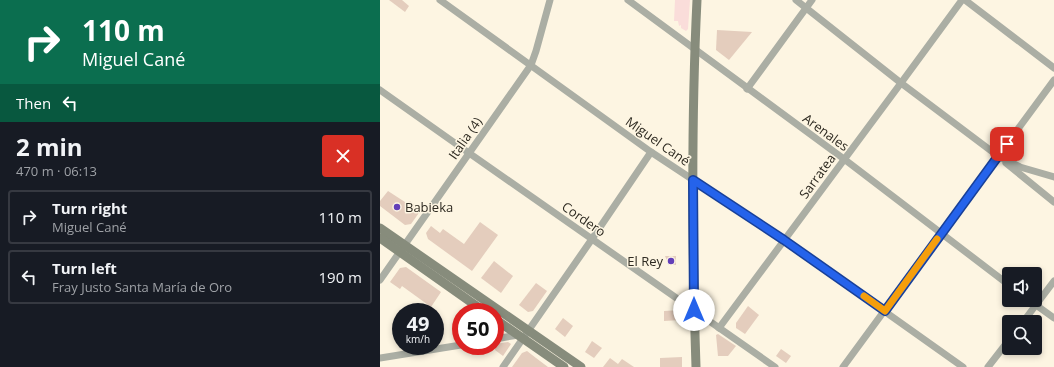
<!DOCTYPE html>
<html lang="en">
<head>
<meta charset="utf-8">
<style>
  body { margin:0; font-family:"Open Sans",sans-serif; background:#20242c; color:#f1f3f6; height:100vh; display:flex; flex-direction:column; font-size:15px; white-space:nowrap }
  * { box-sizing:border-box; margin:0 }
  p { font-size:13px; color:#9ea1a6 }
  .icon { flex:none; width:22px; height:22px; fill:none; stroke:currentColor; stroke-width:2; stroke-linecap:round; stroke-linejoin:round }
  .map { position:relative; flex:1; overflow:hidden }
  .side { display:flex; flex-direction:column; background:#171b24; width:380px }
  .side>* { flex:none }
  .top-card { background:#0b6e4f; color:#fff; overflow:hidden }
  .fabs { position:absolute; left:622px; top:267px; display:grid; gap:8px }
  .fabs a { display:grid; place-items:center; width:40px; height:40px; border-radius:4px; background:#171b24; box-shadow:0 2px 6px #0003; font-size:20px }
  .speed { position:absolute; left:12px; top:303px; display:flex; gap:8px; font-size:20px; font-weight:700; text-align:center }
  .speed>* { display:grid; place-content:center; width:52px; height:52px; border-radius:50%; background:#171b24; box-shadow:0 2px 6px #0003; line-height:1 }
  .speed small { font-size:10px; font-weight:400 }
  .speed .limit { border:6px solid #d22; background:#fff; color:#111 }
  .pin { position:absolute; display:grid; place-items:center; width:34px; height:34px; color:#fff; margin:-17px; border-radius:8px; box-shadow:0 2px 6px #0006 }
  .me { position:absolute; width:44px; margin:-22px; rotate:0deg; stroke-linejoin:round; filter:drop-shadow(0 0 3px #0008) }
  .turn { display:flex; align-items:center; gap:14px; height:84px; padding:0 16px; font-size:18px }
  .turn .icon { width:52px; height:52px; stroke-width:2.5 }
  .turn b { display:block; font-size:28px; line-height:34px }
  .then { display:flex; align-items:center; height:38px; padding:0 16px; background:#0003; gap:8px; font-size:15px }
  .round { display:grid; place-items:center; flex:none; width:42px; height:42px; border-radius:4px; background:#20242c }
  .summary { display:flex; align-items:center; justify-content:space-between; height:68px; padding:0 16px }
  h1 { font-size:24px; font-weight:700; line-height:30px }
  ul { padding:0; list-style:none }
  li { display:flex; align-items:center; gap:12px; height:54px; margin:0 8px 6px; padding:0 8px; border:2px solid #363941; border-radius:4px }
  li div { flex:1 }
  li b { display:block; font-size:15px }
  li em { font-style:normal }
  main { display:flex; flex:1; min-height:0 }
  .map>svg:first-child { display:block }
  .green { fill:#faddda }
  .building { fill:#e4cdbd }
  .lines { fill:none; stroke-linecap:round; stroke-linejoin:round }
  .street { stroke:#abaea4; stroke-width:7 }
  .secondary { stroke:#878c7c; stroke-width:9 }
  .route-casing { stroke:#184099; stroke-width:10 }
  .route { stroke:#2563eb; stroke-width:7 }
  .slow { stroke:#f59e0b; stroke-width:7 }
  .poi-dot { fill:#633fb8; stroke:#fdf5e2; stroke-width:1.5 }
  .labels { text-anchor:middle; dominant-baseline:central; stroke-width:3; stroke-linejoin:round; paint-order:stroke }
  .street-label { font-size:13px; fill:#2e2a21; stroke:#fdf5e2 }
  .poi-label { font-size:13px; fill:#2e2a21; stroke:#fdf5e2; text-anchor:start }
</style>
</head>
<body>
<main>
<section class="side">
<div class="top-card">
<div class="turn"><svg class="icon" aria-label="right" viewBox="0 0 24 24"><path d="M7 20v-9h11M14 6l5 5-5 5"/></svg><div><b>110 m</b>Miguel Cané</div></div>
<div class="then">Then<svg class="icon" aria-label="left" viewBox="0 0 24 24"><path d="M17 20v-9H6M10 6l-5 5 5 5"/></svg></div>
</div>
<div class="summary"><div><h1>2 min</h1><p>470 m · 06:13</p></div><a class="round" style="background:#d93025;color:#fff"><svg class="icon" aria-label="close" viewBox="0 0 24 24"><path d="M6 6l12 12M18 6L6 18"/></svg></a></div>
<ul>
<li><svg class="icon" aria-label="right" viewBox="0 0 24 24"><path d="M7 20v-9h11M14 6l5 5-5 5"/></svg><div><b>Turn right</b><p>Miguel Cané</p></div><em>110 m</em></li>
<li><svg class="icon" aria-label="left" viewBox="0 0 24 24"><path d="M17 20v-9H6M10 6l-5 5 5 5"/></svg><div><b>Turn left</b><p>Fray Justo Santa María de Oro</p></div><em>190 m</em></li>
</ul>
</section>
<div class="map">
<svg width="674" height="367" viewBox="0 0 674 367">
  <rect width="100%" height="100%" fill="#fdf5e2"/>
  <polygon class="green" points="295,0 310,0 308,29 306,31 301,28 301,25 299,26 298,21 294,21"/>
  <g class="building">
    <polygon points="9,0 22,0 29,6 25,12"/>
    <polygon points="337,30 372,32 349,60 336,50"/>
    <polygon points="8,191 28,204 30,201 41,210 31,224 25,225 0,206 0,201"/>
    <polygon points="100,222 118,235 92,271 48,239 46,233 51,226 60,233 63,229 84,244"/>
    <polygon points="285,256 296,256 296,265 289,265"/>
    <polygon points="114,261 133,276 121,293 101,278"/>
    <polygon points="26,267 61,292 51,307 22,286 20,289 10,282 20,268"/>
    <polygon points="156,283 167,291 153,311 148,312 139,305"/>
    <polygon points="368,306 379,315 365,334 356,328 356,323"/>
    <polygon points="301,310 301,320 284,321 284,311"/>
    <polygon points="183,318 193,326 185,337 175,329"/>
    <polygon points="338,334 356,346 348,356 338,356 336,335"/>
    <polygon points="212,341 222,348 214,358 205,352"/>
    <polygon points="128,342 131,344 123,356 115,350 115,344"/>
    <polygon points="401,349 411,356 406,363 396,356"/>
    <polygon points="147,351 156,358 168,367 132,367 142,353"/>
    <polygon points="302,357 302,367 280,367 280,358"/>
    <polygon points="230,358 238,364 242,359 254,367 223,367"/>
  </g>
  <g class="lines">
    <g class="street">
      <polyline points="60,0 271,152 404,240 583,367"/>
      <polyline points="248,0 464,159 629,285"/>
      <polyline points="416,0 521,83 618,156 640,167 674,177"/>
      <polyline points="585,0 674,68"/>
      <polyline points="367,89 432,0"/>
      <polyline points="0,90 89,153 395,367"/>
      <polyline points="626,163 674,202"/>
      <polyline points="0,280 151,65 156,51 170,0"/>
      <polyline points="649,300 674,318"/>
      <polyline points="643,322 674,281"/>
      <polyline points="339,328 521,83 582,0"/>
      <polyline points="115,339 138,335"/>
      <polyline points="0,358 81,345"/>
      <polyline points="123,367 212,239 271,152"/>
      <polyline points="463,367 674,80"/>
      <polyline points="608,367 629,340"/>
    </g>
    <g class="secondary">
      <polyline points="0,228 201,367"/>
      <polyline points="0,238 105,312"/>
      <polyline points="115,319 184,367"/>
      <path d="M316,367c-4,-122 -5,-245 1,-367"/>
    </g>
  </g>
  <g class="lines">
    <g class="route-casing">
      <polyline id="route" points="314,310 313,180 404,240 505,311 627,144"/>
    </g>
    <use href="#route" class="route"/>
    <polyline class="slow" points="484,296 505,311 557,239"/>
  </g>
  <g class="poi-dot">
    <circle cx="17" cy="207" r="4"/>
    <circle cx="291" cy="261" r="4"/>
  </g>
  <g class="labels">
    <g class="street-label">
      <text transform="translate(446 132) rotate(36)">Arenales</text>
      <text transform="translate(85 138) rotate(-55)">Italia (4)</text>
      <text transform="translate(278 141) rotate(35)">Miguel Cané</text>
      <text transform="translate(437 176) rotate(-54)">Sarratea</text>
      <text transform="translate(204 219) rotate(35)">Cordero</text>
    </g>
    <g class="poi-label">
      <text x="25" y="207">Babieka</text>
      <text x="283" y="261" text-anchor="end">El Rey</text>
    </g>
  </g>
</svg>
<div class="fabs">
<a><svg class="icon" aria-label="sound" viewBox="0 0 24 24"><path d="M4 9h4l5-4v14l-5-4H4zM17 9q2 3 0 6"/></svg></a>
<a><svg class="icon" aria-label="search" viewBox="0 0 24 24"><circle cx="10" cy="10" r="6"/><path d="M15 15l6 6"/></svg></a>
</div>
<div class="speed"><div>49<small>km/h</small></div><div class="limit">50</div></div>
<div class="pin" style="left:627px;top:144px;background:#d93025"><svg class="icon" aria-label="arrive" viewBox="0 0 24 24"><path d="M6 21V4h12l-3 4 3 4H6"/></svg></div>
<svg class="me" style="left:314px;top:310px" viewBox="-20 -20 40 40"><circle r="19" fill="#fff"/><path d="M0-13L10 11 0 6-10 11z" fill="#2563eb"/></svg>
</div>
</main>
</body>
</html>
